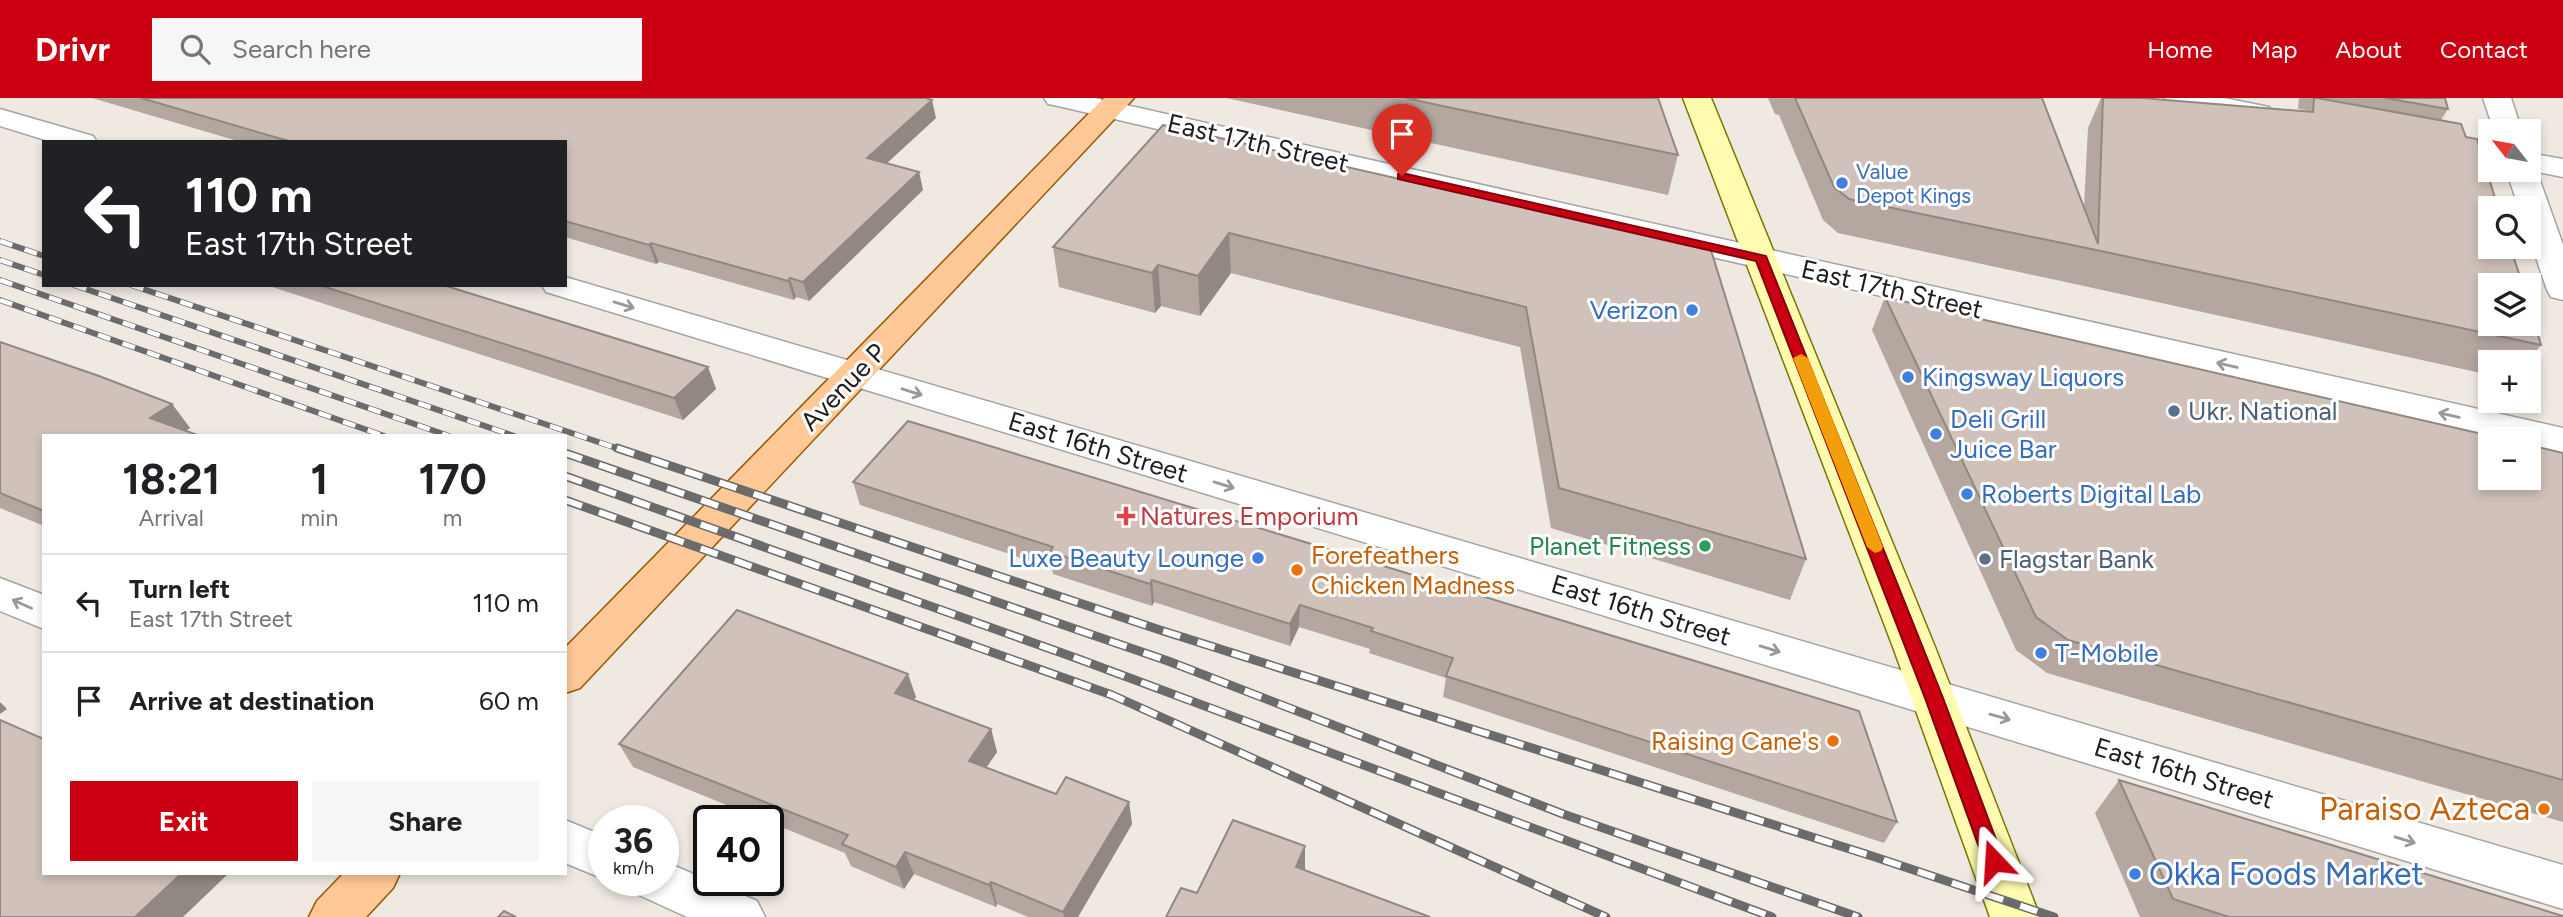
<!DOCTYPE html>
<html lang="en">
<head>
<meta charset="utf-8">
<style>
  body { margin:0; font-family:Figtree,sans-serif; background:#f6f6f6; color:#202124; height:100vh; display:flex; flex-direction:column; font-size:26px; white-space:nowrap }
  * { box-sizing:border-box; margin:0 }
  p { font-size:23px; color:#757577 }
  .icon { flex:none; width:38px; height:38px; fill:none; stroke:currentColor; stroke-width:2; stroke-linecap:round; stroke-linejoin:round }
  .map { position:relative; flex:1; overflow:hidden }
  .sheet { position:absolute; left:42px; top:336px; width:525px; height:441px; display:flex; flex-direction:column; background:#fff; border-radius:0px; box-shadow:0 4px 10px #0003 }
  .sheet>* { flex:none }
  .guide { position:absolute; left:42px; top:42px; width:525px; height:147px; border-radius:0px; box-shadow:0 4px 10px #0003; background:#202124; color:#fff; overflow:hidden }
  .needle { width:46px; rotate:301deg }
  .tools { position:absolute; left:2478px; top:21px; display:grid; gap:14px }
  .tools a { display:grid; place-items:center; width:63px; height:63px; border-radius:0px; background:#fff; box-shadow:0 4px 10px #0003; font-size:35px }
  .speed { position:absolute; left:588px; top:707px; display:flex; gap:14px; font-size:35px; font-weight:700; text-align:center }
  .speed>* { display:grid; place-content:center; width:91px; height:91px; border-radius:50%; background:#fff; box-shadow:0 4px 10px #0003; line-height:1 }
  .speed small { font-size:18px; font-weight:400 }
  .speed .limit { border:4px solid #111; border-radius:10px; background:#fff; color:#111 }
  .pin { position:absolute; display:grid; place-items:center; width:60px; height:60px; color:#fff; margin:-72px -30px; border-radius:50% 50% 50% 0; rotate:-45deg; box-shadow:0 0 7px #0007 }
  .pin .icon { rotate:45deg }
  .me { position:absolute; width:77px; margin:-38px; rotate:340deg; stroke-linejoin:round; filter:drop-shadow(0 0 5px #0008) }
  .turn { display:flex; align-items:center; gap:24px; height:147px; padding:0 28px; font-size:32px }
  .turn .icon { width:91px; height:91px; stroke-width:2.5 }
  .turn b { display:block; font-size:49px; line-height:60px }
  .eta { display:flex; justify-content:space-evenly; align-items:center; height:119px; text-align:center }
  .eta b { font-size:42px; font-weight:700; line-height:49px }
  .cta { display:flex; gap:14px; margin-top:auto; padding:14px 28px }
  .cta a { flex:1; height:80px; border-radius:0px; background:#ca0012; color:#fff; font-size:28px; font-weight:700; line-height:80px; text-align:center }
  .cta a+a { background:#f6f6f6; color:#202124 }
  ul { padding:0; list-style:none }
  li { display:flex; align-items:center; gap:21px; height:98px; padding:0 28px; border-top:2px solid #e0e0e0 }
  li div { flex:1 }
  li b { display:block; font-size:26px }
  li em { font-style:normal }
  header { display:flex; align-items:center; gap:42px; box-sizing:border-box; height:98px; padding:0 35px; background:#ca0012; color:#fff }
  header strong { font-size:33px }
  nav { display:flex; gap:38px; margin-inline-start:auto; font-size:24px }
  .search { width:490px; height:63px; background:#f6f6f6; display:flex; align-items:center; gap:18px; box-sizing:border-box; padding:0 24px; border-radius:0px; color:#757577; font-size:26px }
  .map>svg:first-child { display:block }
  .lines { fill:none; stroke-linecap:round; stroke-linejoin:round }
  .street-casing { stroke:#a4a4a4; stroke-width:3 }
  .secondary-casing { stroke:#767800; stroke-width:3 }
  .primary-casing { stroke:#965700; stroke-width:3 }
  .street { fill:#fff; fill-rule:evenodd }
  .secondary { fill:#fffcb0; fill-rule:evenodd }
  .primary { fill:#ffc997; fill-rule:evenodd }
  .rail-far1-casing { stroke:#6b6b6b; stroke-width:6 }
  .rail-casing { stroke:#6b6b6b; stroke-width:9 }
  .rail-far1 { stroke:#fff; stroke-width:4.5; stroke-dasharray:13; stroke-linecap:butt }
  .rail { stroke:#fff; stroke-width:6; stroke-dasharray:18; stroke-linecap:butt }
  .wall { fill:#b3a7a0 }
  .shaded-wall { fill:#928882 }
  .building { fill:#d0c2ba; stroke:#928882; stroke-width:2 }
  .oneway { stroke:#999 }
  .route { fill:#ca0012; stroke:#83000c; stroke-width:2 }
  .slow { fill:#f59e0b }
  .shop-dot { fill:#3f7fe0; stroke:#fff; stroke-width:2.5 }
  .service-dot { fill:#5c6f8a; stroke:#fff; stroke-width:2.5 }
  .health-dot { fill:#e0444e; stroke:#fff; stroke-width:2.5 }
  .leisure-dot { fill:#2e9e5b; stroke:#fff; stroke-width:2.5 }
  .food-dot { fill:#e8710a; stroke:#fff; stroke-width:2.5 }
  .labels { text-anchor:middle; dominant-baseline:central; stroke-width:6; stroke-linejoin:round; paint-order:stroke }
  .far-shop-label { font-size:21px; fill:#366cbe; stroke:#fff; text-anchor:start }
  .street-label { font-size:26px; fill:#1d1d1d; stroke:#fff }
  .shop-label { font-size:26px; fill:#366cbe; stroke:#fff; text-anchor:start }
  .service-label { font-size:26px; fill:#4e5e75; stroke:#fff; text-anchor:start }
  .health-label { font-size:26px; fill:#be3a42; stroke:#fff; text-anchor:start }
  .leisure-label { font-size:26px; fill:#27864d; stroke:#fff; text-anchor:end }
  .food-label { font-size:26px; fill:#c56008; stroke:#fff; text-anchor:start }
  .near-food-label { font-size:32px; fill:#c56008; stroke:#fff; text-anchor:end }
  .near-shop-label { font-size:32px; fill:#366cbe; stroke:#fff; text-anchor:start }
</style>
</head>
<body>
<header>
<strong>Drivr</strong>
<div class="search"><svg class="icon" aria-label="search" viewBox="0 0 24 24"><circle cx="10" cy="10" r="6"/><path d="M15 15l6 6"/></svg>Search here</div>
<nav><a>Home</a><a>Map</a><a>About</a><a>Contact</a></nav>
</header>
<div class="map">
<svg width="2563" height="819" viewBox="0 0 2563 819">
  <rect width="100%" height="100%" fill="#efe9e1"/>
  <g class="lines">
    <g class="street-casing">
      <g id="street">
        <polygon points="1044,0 1095,0 2563,330 2563,356 2529,348 2529,341 2501,341 1058,8 1048,6"/>
        <polygon points="2165,0 2224,0 2269,9 2273,15 2269,21 2259,23 2169,6"/>
        <polygon points="2483,0 2511,0 2522,33 2494,33"/>
        <polygon points="0,11 93,38 97,44 52,44 0,28"/>
        <polygon points="2429,37 2490,48 2490,66 2419,52 2415,46 2419,40"/>
        <polygon points="2529,55 2563,61 2563,79 2537,74 2563,147 2563,202 2551,199 2547,192 2529,139 2529,110 2519,110 2506,72 2529,72"/>
        <polygon points="565,179 2563,767 2563,811 546,194 542,187 565,187"/>
        <polygon points="0,480 44,497 44,531 0,513"/>
        <polygon points="565,722 604,738 604,781 565,765"/>
        <polygon points="663,763 757,803 765,819 687,819 639,797 632,782 663,782"/>
      </g>
    </g>
    <g class="secondary-casing">
      <polygon id="secondary" points="1683,0 1711,0 1935,549 2040,819 1990,819 1893,549"/>
    </g>
    <g class="primary-casing">
      <g id="primary">
        <polygon points="1104,0 1134,0 580,590 565,595 565,550"/>
        <polygon points="344,775 400,775 393,790 366,819 309,819 317,803"/>
      </g>
    </g>
    <use href="#street" class="street"/>
    <use href="#secondary" class="secondary"/>
    <use href="#primary" class="primary"/>
    <g class="rail-far1-casing">
      <g id="rail-far1">
        <polyline points="0,143 44,158"/>
        <polyline points="0,162 44,177"/>
        <polyline points="0,182 449,338"/>
        <polyline points="74,187 514,338"/>
        <polyline points="131,187 622,352"/>
        <polyline points="0,202 384,338"/>
      </g>
    </g>
    <g class="rail-casing">
      <g id="rail">
        <polyline points="617,350 1160,532 1872,758 2054,819"/>
        <polyline points="565,355 1168,563 1563,716 1858,819"/>
        <polyline points="565,378 1076,560 1772,819"/>
        <polyline points="565,402 1112,597 1606,819"/>
      </g>
    </g>
    <use href="#rail-far1" class="rail-far1"/>
    <use href="#rail" class="rail"/>
  </g>
  <g class="wall">
    <polygon points="92,0 926,0 936,20 886,65 919,74 923,92 809,203 796,199 794,202 659,164 656,166 565,139 565,44 241,44"/>
    <polygon points="1226,0 1658,0 1678,57 1668,97"/>
    <polygon points="1768,0 2042,0 2084,109 2088,30 2101,0 2142,0 2306,13 2307,12 2298,11 2299,0 2445,0 2448,11 2441,22 2466,39 2541,247 2527,264 2490,264 2490,277 2084,188 1838,135 1823,122 1779,17 1775,16"/>
    <polygon points="1163,27 1711,152 1806,461 1790,502 1551,430 1520,249 1231,175 1200,218 1161,208 1155,215 1059,189 1053,149"/>
    <polygon points="266,187 443,187 708,269 716,291 683,322"/>
    <polygon points="1885,199 2563,355 2563,724 2047,575 2016,552 1872,232"/>
    <polygon points="0,244 172,306 190,330 186,333 44,338 44,428 0,410"/>
    <polygon points="908,323 1897,724 1884,745 1443,599 1446,580 1369,555 1370,551 1299,529 1290,548 1154,504 1152,508 1053,476 1052,470 860,407 853,384"/>
    <polygon points="916,599 914,602 991,631 997,654 986,670 1056,696 1129,704 1132,726 1078,819 1028,819 997,806 996,809 914,776 904,791 851,768 845,755 633,669 619,646"/>
    <polygon points="2119,682 2563,819 2140,819 2095,715"/>
  </g>
  <g class="shaded-wall">
    <polygon points="932,2 936,20 872,79 867,60"/>
    <polygon points="919,74 923,92 809,203 803,184"/>
    <polygon points="1229,135 1231,175 1200,218 1198,178"/>
    <polygon points="651,145 659,164 656,166 649,147"/>
    <polygon points="1158,167 1161,208 1155,215 1152,175"/>
    <polygon points="790,180 796,199 794,202 788,183"/>
    <polygon points="708,269 716,291 683,322 674,300"/>
    <polygon points="172,306 190,330 178,338 150,320"/>
    <polygon points="1152,482 1154,504 1152,508 1150,486"/>
    <polygon points="1300,507 1299,529 1290,548 1290,526"/>
    <polygon points="908,576 916,599 902,618 895,595"/>
    <polygon points="0,604 7,611 0,616"/>
    <polygon points="991,631 997,654 975,686 969,663"/>
    <polygon points="1129,704 1132,726 1078,819 1064,819 1063,814"/>
    <polygon points="1305,748 1305,771 1295,792 1296,769"/>
    <polygon points="905,754 914,776 904,791 896,769"/>
    <polygon points="182,775 229,775 183,819 135,819"/>
    <polygon points="991,784 997,806 996,809 989,787"/>
  </g>
  <g class="building">
    <polygon points="141,0 926,0 932,2 867,60 919,74 803,184 790,180 788,183 651,145 649,147 565,123 565,44 292,44"/>
    <polygon points="1406,0 1658,0 1678,57 1433,6"/>
    <polygon points="1795,0 2042,0 2098,146 2103,0 2142,0 2313,14 2314,0 2317,0 2461,26 2466,39 2477,41 2498,110 2490,110 2490,149 2510,149 2523,187 2490,187 2490,226 2529,226 2529,207 2541,247 2101,153 1849,101 1834,89"/>
    <polygon points="2385,0 2445,0 2448,11"/>
    <polygon points="1163,27 1711,152 1806,461 1559,390 1526,209 1229,135 1198,178 1158,167 1152,175 1053,149"/>
    <polygon points="319,187 443,187 708,269 674,300"/>
    <polygon points="1885,199 2504,341 2490,341 2490,380 2529,380 2529,347 2563,355 2563,682 2068,542 2036,519"/>
    <polygon points="0,244 99,278 172,306 150,320 200,338 44,338 44,413 0,395"/>
    <polygon points="908,323 1859,613 1897,724 1446,578 1453,560 1371,533 1373,530 1300,507 1290,526 1152,482 1150,486 1050,454 1053,449 853,384"/>
    <polygon points="737,512 908,576 895,595 991,631 969,663 1056,696 1066,679 1129,704 1063,814 991,784 989,787 905,754 896,769 842,746 848,737 619,646"/>
    <polygon points="0,622 41,640 44,639 44,775 182,775 135,819 0,819"/>
    <polygon points="2119,682 2563,818 2563,819 2229,819 2173,801"/>
    <polygon points="1233,722 1305,748 1296,769 1430,819 1166,819 1181,790 1197,795"/>
    <polygon points="504,813 516,819 498,819"/>
  </g>
  <defs><path id="oneway-shaft" d="M-6 0H5M1.5-3L5.5 0L1.5 3" fill="none" stroke-width="1.6" stroke-linecap="round" stroke-linejoin="round" transform="scale(1.75)"/></defs>
  <g class="oneway">
    <use href="#oneway-shaft" transform="translate(624 207) rotate(17)"/>
    <use href="#oneway-shaft" transform="translate(2227 267) rotate(-167)"/>
    <use href="#oneway-shaft" transform="translate(912 294) rotate(17)"/>
    <use href="#oneway-shaft" transform="translate(2449 317) rotate(-167)"/>
    <use href="#oneway-shaft" transform="translate(1224 387) rotate(17)"/>
    <use href="#oneway-shaft" transform="translate(22 506) rotate(-156)"/>
    <use href="#oneway-shaft" transform="translate(1770 551) rotate(17)"/>
    <use href="#oneway-shaft" transform="translate(2000 619) rotate(16)"/>
    <use href="#oneway-shaft" transform="translate(2405 742) rotate(17)"/>
  </g>
  <polygon class="route" points="1402,75 1766,158 1943,600 2004,763 2001,769 1994,772 1987,769 1984,763 1925,600 1756,163 1398,81 1398,76"/>
  <polygon class="slow" points="1801,256 1808,260 1883,449 1881,453 1875,455 1867,449 1793,260"/>
  <g class="shop-dot">
    <circle cx="1842" cy="85" r="7"/>
    <circle cx="1692" cy="212" r="7"/>
    <circle cx="1908" cy="279" r="7"/>
    <circle cx="1936" cy="336" r="7"/>
    <circle cx="1967" cy="396" r="7"/>
    <circle cx="1258" cy="460" r="7"/>
    <circle cx="2041" cy="555" r="7"/>
    <circle cx="2135" cy="776" r="7"/>
  </g>
  <g class="service-dot">
    <circle cx="2174" cy="313" r="7"/>
    <circle cx="1985" cy="461" r="7"/>
  </g>
  <path class="health-dot" d="M1122.5 407.5h7v7h7v7h-7v7h-7v-7h-7v-7h7z"/>
  <circle class="leisure-dot" cx="1705" cy="448" r="7"/>
  <g class="food-dot">
    <circle cx="1297" cy="472" r="7"/>
    <circle cx="1833" cy="643" r="7"/>
    <circle cx="2544" cy="711" r="7"/>
  </g>
  <g class="labels">
    <g class="far-shop-label">
      <text x="1856" y="73">Value<tspan x="1856" dy="24">Depot Kings</tspan></text>
    </g>
    <g class="street-label">
      <text transform="translate(1258 45) rotate(13)">East 17th Street</text>
      <text transform="translate(1892 191) rotate(13)">East 17th Street</text>
      <text transform="translate(843 289) rotate(-46)">Avenue P</text>
      <text transform="translate(1098 349) rotate(17)">East 16th Street</text>
      <text transform="translate(1641 512) rotate(17)">East 16th Street</text>
      <text transform="translate(2184 675) rotate(17)">East 16th Street</text>
    </g>
    <g class="shop-label">
      <text x="1678" y="212" text-anchor="end">Verizon</text>
      <text x="1922" y="279">Kingsway Liquors</text>
      <text x="1950" y="321">Deli Grill<tspan x="1950" dy="30">Juice Bar</tspan></text>
      <text x="1981" y="396">Roberts Digital Lab</text>
      <text x="1244" y="460" text-anchor="end">Luxe Beauty Lounge</text>
      <text x="2055" y="555">T-Mobile</text>
    </g>
    <g class="service-label">
      <text x="2188" y="313">Ukr. National</text>
      <text x="1999" y="461">Flagstar Bank</text>
    </g>
    <g class="health-label">
      <text x="1140" y="418">Natures Emporium</text>
    </g>
    <g class="leisure-label">
      <text x="1691" y="448">Planet Fitness</text>
    </g>
    <g class="food-label">
      <text x="1311" y="457">Forefeathers<tspan x="1311" dy="30">Chicken Madness</tspan></text>
      <text x="1819" y="643" text-anchor="end">Raising Cane's</text>
    </g>
    <g class="near-food-label">
      <text x="2530" y="711">Paraiso Azteca</text>
    </g>
    <g class="near-shop-label">
      <text x="2149" y="776">Okka Foods Market</text>
    </g>
  </g>
</svg>
<div class="tools">
<a><svg class="needle" viewBox="-14 -14 28 28"><path d="M0-13l5 13h-10z" fill="#e53935"/><path d="M0 13l5-13h-10z" fill="#757577"/></svg></a>
<a><svg class="icon" aria-label="search" viewBox="0 0 24 24"><circle cx="10" cy="10" r="6"/><path d="M15 15l6 6"/></svg></a>
<a><svg class="icon" aria-label="layers" viewBox="0 0 24 24"><path d="M12 4l9 5-9 5-9-5zM3 14l9 5 9-5"/></svg></a>
<a>+</a>
<a>−</a>
</div>
<div class="speed"><div>36<small>km/h</small></div><div class="limit">40</div></div>
<div class="pin" style="left:1402px;top:78px;background:#d93025"><svg class="icon" aria-label="arrive" viewBox="0 0 24 24"><path d="M6 21V4h12l-3 4 3 4H6"/></svg></div>
<svg class="me" style="left:1994px;top:763px" viewBox="-20 -20 40 40"><path d="M0-17L14 15 0 8-14 15z" fill="#ca0012" stroke="#fff" stroke-width="4"/></svg>
<div class="guide">
<div class="turn"><svg class="icon" aria-label="left" viewBox="0 0 24 24"><path d="M17 20v-9H6M10 6l-5 5 5 5"/></svg><div><b>110 m</b>East 17th Street</div></div>
</div>
<section class="sheet">
<div class="eta">
<div><b>18:21</b><p>Arrival</p></div>
<div><b>1</b><p>min</p></div>
<div><b>170</b><p>m</p></div>
</div>
<ul>
<li><svg class="icon" aria-label="left" viewBox="0 0 24 24"><path d="M17 20v-9H6M10 6l-5 5 5 5"/></svg><div><b>Turn left</b><p>East 17th Street</p></div><em>110 m</em></li>
<li><svg class="icon" aria-label="arrive" viewBox="0 0 24 24"><path d="M6 21V4h12l-3 4 3 4H6"/></svg><div><b>Arrive at destination</b></div><em>60 m</em></li>
</ul>
<div class="cta"><a>Exit</a><a>Share</a></div>
</section>
</div>
</body>
</html>
